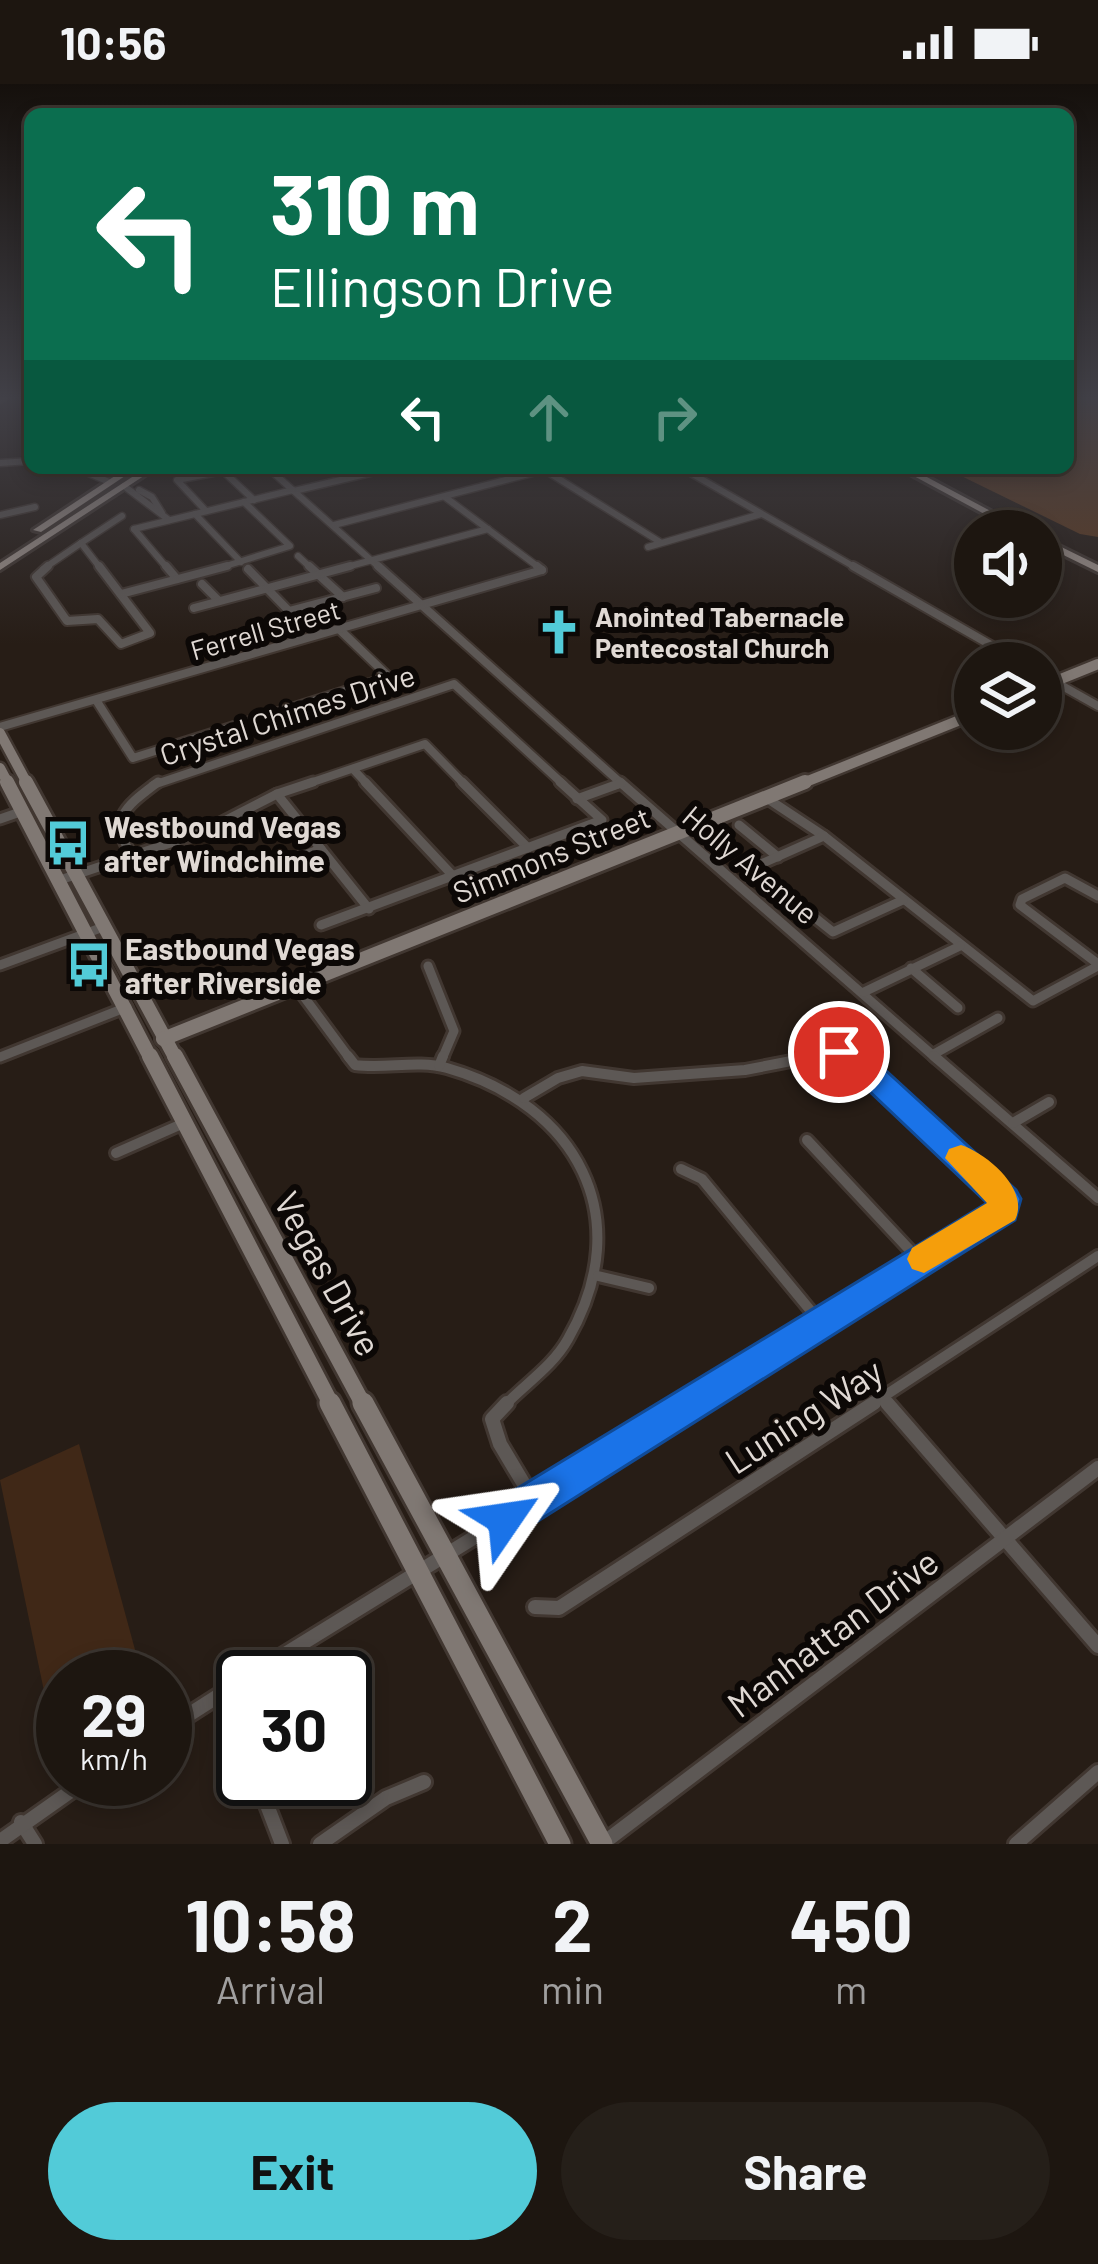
<!DOCTYPE html>
<html lang="en">
<head>
<meta charset="utf-8">
<style>
  body { margin:0; font-family:Barlow,sans-serif; background:#251f19; color:#f1f3f6; height:100vh; display:flex; flex-direction:column; font-size:45px; white-space:nowrap }
  * { box-sizing:border-box; margin:0 }
  p { font-size:39px; color:#a09f9f }
  .icon { flex:none; width:66px; height:66px; fill:none; stroke:currentColor; stroke-width:2; stroke-linecap:round; stroke-linejoin:round }
  .map { position:relative; height:1760px; overflow:hidden }
  .details { display:flex; flex-direction:column; background:#1d1610; flex:1 }
  .details>* { flex:none }
  .guide { position:absolute; left:24px; top:24px; width:1050px; height:366px; border-radius:18px; box-shadow:0 6px 18px #0003,0 0 0 3px #3b3530; background:#0b6e4f; color:#fff; overflow:hidden }
  .controls { position:absolute; left:954px; top:426px; display:grid; gap:24px }
  .controls a { display:grid; place-items:center; width:108px; height:108px; border-radius:50%; background:#1d1610; box-shadow:0 6px 18px #0003,0 0 0 3px #3b3530; font-size:60px }
  .speed { position:absolute; left:36px; top:1566px; display:flex; gap:24px; font-size:60px; font-weight:700; text-align:center }
  .speed>* { display:grid; place-content:center; width:156px; height:156px; border-radius:50%; background:#1d1610; box-shadow:0 6px 18px #0003,0 0 0 3px #3b3530; line-height:1 }
  .speed small { font-size:30px; font-weight:400 }
  .speed .limit { border:6px solid #111; border-radius:18px; background:#fff; color:#111 }
  .pin { position:absolute; display:grid; place-items:center; width:102px; height:102px; color:#fff; margin:-51px; border:6px solid #fff; border-radius:50%; box-shadow:0 3px 12px #0007 }
  .me { position:absolute; width:132px; margin:-66px; rotate:58deg; stroke-linejoin:round; filter:drop-shadow(0 0 9px #0008) }
  .turn { display:flex; align-items:center; gap:42px; height:252px; padding:0 48px; font-size:54px }
  .turn .icon { width:156px; height:156px; stroke-width:2.5 }
  .turn b { display:block; font-size:84px; line-height:102px }
  .lanes { display:flex; align-items:center; height:114px; padding:0 48px; background:#0003; justify-content:center; gap:60px; direction:ltr }
  .lanes .off { opacity:.35 }
  .eta { display:flex; justify-content:space-evenly; align-items:center; height:204px; text-align:center }
  .eta b { font-size:72px; font-weight:700; line-height:84px }
  .button { display:flex; gap:24px; margin-top:auto; padding:24px 48px }
  .button a { flex:1; height:138px; border-radius:72px; background:#52cbd8; color:#111; font-size:48px; font-weight:700; line-height:138px; text-align:center }
  .button a+a { background:#251f19; color:#f1f3f6 }
  .status { display:flex; justify-content:space-between; align-items:center; height:84px; padding:0 60px; background:#1d1610; direction:ltr }
  .status svg { height:33px; fill:currentColor }
  .map>svg:first-child { display:block }
  .green { fill:#402817 }
  .water { fill:#5f3b20 }
  .lines { fill:none; stroke-linecap:round; stroke-linejoin:round }
  .minor-far4-casing { stroke:#413731; stroke-width:9 }
  .minor-far3-casing { stroke:#413731; stroke-width:12 }
  .minor-far2-casing { stroke:#413731; stroke-width:15 }
  .minor-far1-casing { stroke:#413731; stroke-width:16 }
  .minor-casing { stroke:#413731; stroke-width:20 }
  .secondary-far3-casing { stroke:#413731; stroke-width:15 }
  .secondary-far2-casing { stroke:#413731; stroke-width:20 }
  .secondary-far1-casing { stroke:#413731; stroke-width:22 }
  .secondary-casing { stroke:#413731; stroke-width:27 }
  .primary-casing { stroke:#413731; stroke-width:6 }
  .minor-far4 { stroke:#5d5855; stroke-width:6 }
  .minor-far3 { stroke:#5d5855; stroke-width:8 }
  .minor-far2 { stroke:#5d5855; stroke-width:9 }
  .minor-far1 { stroke:#5d5855; stroke-width:10 }
  .minor { stroke:#5d5855; stroke-width:14 }
  .secondary-far3 { stroke:#807873; stroke-width:10 }
  .secondary-far2 { stroke:#807873; stroke-width:14 }
  .secondary-far1 { stroke:#807873; stroke-width:16 }
  .secondary { stroke:#807873; stroke-width:21 }
  .primary { fill:#9c918a; fill-rule:evenodd }
  .route { fill:#1a73e8; stroke:#114b97; stroke-width:3 }
  .slow { fill:#f59e0b }
  .labels { text-anchor:middle; dominant-baseline:central; stroke-width:12; stroke-linejoin:round; paint-order:stroke }
  .far-poi-label { font-size:27px; font-weight:bold; fill:#e0d9d4; stroke:#0c0806; text-anchor:start }
  .far-street-label { font-size:27px; fill:#e0d9d4; stroke:#0c0806 }
  .street-label { font-size:30px; fill:#e0d9d4; stroke:#0c0806 }
  .poi-label { font-size:30px; font-weight:bold; fill:#e0d9d4; stroke:#0c0806; text-anchor:start }
  .near-street-label { font-size:36px; fill:#e0d9d4; stroke:#0c0806 }
</style>
</head>
<body>
<div class="status"><b>10:56</b><svg viewBox="0 0 49 12"><path d="M0 12V9h3v3zM5 12V6h3v6zM10 12V3h3v9zM15 12V0h3v12zM26 1h20v11H26zM47 4h2v5h-2z"/></svg></div>
<div class="map">
<svg width="1098" height="1760" viewBox="0 0 1098 1760">
  <rect width="100%" height="100%" fill="#271d16"/>
  <polygon class="green" points="79,1360 140,1584 122,1593 63,1593 63,1624 49,1631 0,1396"/>
  <polygon class="water" points="1068,313 1098,313 1098,453 1080,450 945,384 1068,384"/>
  <g class="lines">
    <g class="minor-far4-casing">
      <g id="minor-far4">
        <polyline points="0,316 5,313"/>
        <polyline points="0,379 30,377"/>
        <polyline points="77,384 109,398"/>
        <polyline points="268,384 381,485"/>
        <polyline points="682,384 858,485"/>
        <polyline points="543,385 660,458"/>
        <polyline points="124,402 169,436"/>
        <polyline points="139,406 152,413 162,429"/>
        <polyline points="294,407 391,384"/>
        <polyline points="445,413 541,485"/>
        <polyline points="206,427 177,396 223,387 254,416"/>
        <polyline points="195,430 241,478"/>
        <polyline points="0,431 35,423"/>
        <polyline points="334,441 544,386"/>
        <polyline points="134,445 293,406"/>
        <polyline points="134,445 168,485"/>
        <polyline points="81,459 101,485"/>
        <polyline points="81,459 122,432"/>
        <polyline points="648,463 761,430"/>
        <polyline points="298,472 312,485"/>
        <polyline points="43,485 81,459"/>
        <polyline points="216,485 290,462 244,418"/>
        <polyline points="339,485 488,445"/>
      </g>
    </g>
    <g class="minor-far3-casing">
      <g id="minor-far3">
        <polyline points="48,482 36,493 67,537 98,535 121,560 150,549 99,482"/>
        <polyline points="166,482 177,495"/>
        <polyline points="309,482 343,513"/>
        <polyline points="378,482 623,701"/>
        <polyline points="537,482 542,486"/>
        <polyline points="853,482 1022,579"/>
        <polyline points="248,485 289,527 376,504"/>
        <polyline points="202,500 219,517"/>
        <polyline points="121,510 227,482"/>
        <polyline points="194,524 350,482"/>
        <polyline points="1041,590 1098,622"/>
        <polyline points="96,616 133,674 389,593 339,545"/>
        <polyline points="0,643 542,486"/>
        <polyline points="353,685 368,701"/>
        <polyline points="153,701 454,600 564,701"/>
        <polyline points="304,701 425,660 465,701"/>
        <polyline points="616,701 621,699"/>
      </g>
    </g>
    <g class="minor-far2-casing">
      <g id="minor-far2">
        <polyline points="365,698 454,793"/>
        <polyline points="462,698 528,764"/>
        <polyline points="620,698 937,975"/>
        <polyline points="277,710 369,825"/>
        <polyline points="765,713 824,752 1033,917 1098,882"/>
        <polyline points="577,715 621,699"/>
        <polyline points="0,735 23,727"/>
        <polyline points="739,741 778,773"/>
        <polyline points="824,752 761,780 759,789 833,848 903,816"/>
        <path d="M132,772c-24,-38 -7,-49 26,-74"/>
        <polyline points="270,784 321,765"/>
        <polyline points="60,796 203,748 277,710 313,698"/>
        <polyline points="1098,812 1065,794 1022,815 1020,821 1098,880"/>
        <polyline points="321,841 602,736 560,698"/>
        <polyline points="0,881 106,842"/>
        <polyline points="428,882 454,947 442,975"/>
        <polyline points="911,884 958,924"/>
        <polyline points="296,902 350,975"/>
        <polyline points="864,908 960,862"/>
        <polyline points="934,970 998,934"/>
        <polyline points="0,973 127,923"/>
        <polyline points="802,975 839,967 851,975"/>
      </g>
    </g>
    <g class="minor-far1-casing">
      <g id="minor-far1">
        <path d="M348,972l7,9c31,4 62,-5 92,3 130,37 191,149 121,271 -15,27 -43,45 -64,67"/>
        <polyline points="934,972 1098,1114"/>
        <polyline points="439,982 443,972"/>
        <polyline points="524,1014 558,994 582,987 634,994 745,986 817,972"/>
        <polyline points="1013,1039 1049,1018"/>
        <polyline points="807,1056 920,1177"/>
        <polyline points="116,1069 184,1039"/>
        <polyline points="681,1085 702,1095 820,1238"/>
        <polyline points="598,1192 649,1204"/>
        <polyline points="884,1315 890,1322"/>
        <polyline points="687,1322 1003,1126 1005,1115 846,972"/>
        <polyline points="869,1322 1098,1172"/>
      </g>
    </g>
    <g class="minor-casing">
      <g id="minor">
        <polyline points="507,1319 492,1335 500,1360 534,1417"/>
        <polyline points="887,1319 1098,1562"/>
        <polyline points="535,1523 559,1524 874,1319"/>
        <polyline points="248,1593 692,1319"/>
        <polyline points="223,1608 243,1659"/>
        <polyline points="165,1646 243,1596"/>
        <polyline points="257,1695 282,1760"/>
        <polyline points="21,1738 35,1760"/>
        <polyline points="0,1757 88,1695"/>
        <polyline points="320,1760 386,1714 424,1698"/>
        <polyline points="602,1760 1098,1384"/>
        <polyline points="1016,1760 1098,1688"/>
      </g>
    </g>
    <g class="secondary-far3-casing">
      <g id="secondary-far3">
        <polyline points="1041,603 1098,580"/>
        <polyline points="0,649 28,701"/>
        <polyline points="0,684 9,701"/>
        <polyline points="798,701 975,630"/>
      </g>
    </g>
    <g class="secondary-far2-casing">
      <g id="secondary-far2">
        <polyline points="7,698 151,975"/>
        <polyline points="26,698 176,975"/>
        <polyline points="163,955 805,698"/>
      </g>
    </g>
    <g class="secondary-far1-casing">
      <g id="secondary-far1">
        <polyline points="150,972 332,1322"/>
        <polyline points="175,972 364,1322"/>
      </g>
    </g>
    <g class="secondary-casing">
      <g id="secondary">
        <polyline points="330,1319 560,1760"/>
        <polyline points="363,1319 602,1760"/>
      </g>
    </g>
    <g class="primary-casing">
      <g id="primary">
        <polygon points="127,384 137,384 41,448 33,446"/>
        <polygon points="146,384 156,384 0,486 0,479"/>
        <polygon points="899,384 910,384 1028,447 1016,447"/>
        <polygon points="1041,453 1098,481 1098,488 1041,460"/>
      </g>
    </g>
    <use href="#minor-far4" class="minor-far4"/>
    <use href="#minor-far3" class="minor-far3"/>
    <use href="#minor-far2" class="minor-far2"/>
    <use href="#minor-far1" class="minor-far1"/>
    <use href="#minor" class="minor"/>
    <use href="#secondary-far3" class="secondary-far3"/>
    <use href="#secondary-far2" class="secondary-far2"/>
    <use href="#secondary-far1" class="secondary-far1"/>
    <use href="#secondary" class="secondary"/>
    <use href="#primary" class="primary"/>
  </g>
  <linearGradient id="sky" x2="0" y2="1"><stop stop-color="#15100c"/><stop offset="0.56" stop-color="#414047"/><stop offset="1" stop-color="#414047" stop-opacity="0"/></linearGradient>
  <rect width="1098" height="560" fill="url(#sky)"/>
  <polygon class="route" points="839,957 870,972 1016,1106 1021,1115 1015,1136 519,1449 505,1455 490,1449 485,1435 490,1421 987,1119 849,988 824,968 828,960"/>
  <path class="slow" d="M961,1061c27,9 69,45 54,75l-91,53 -12,-4 -5,-10 5,-11 75,-45 -42,-45 4,-9z"/>
  <defs>
    <g id="church-bare" transform="scale(3.6)"><path d="M-1.2-6h2.4v3.5h3.3v2.4h-3.3V6h-2.4V-.1h-3.3v-2.4h3.3Z" fill="#52cbd8" stroke="#0c0806" stroke-width="2.5" paint-order="stroke"/></g>
    <g id="bus-bare" transform="scale(3.6)"><path d="M-5-6H5V4H4V6H2V4H-2V6H-4V4H-5ZM-3.5-4V0h7V-4ZM-3.5 1.2v1.5H-2V1.2ZM2 1.2v1.5H3.5V1.2Z" fill="#52cbd8" stroke="#0c0806" stroke-width="2.5" paint-order="stroke"/></g>
  </defs>
  <g fill-rule="evenodd">
    <use href="#church-bare" x="559" y="548"/>
    <use href="#bus-bare" x="68" y="759"/>
    <use href="#bus-bare" x="89" y="881"/>
  </g>
  <g class="labels">
    <g class="far-poi-label">
      <text x="595" y="532">Anointed Tabernacle<tspan x="595" dy="31">Pentecostal Church</tspan></text>
    </g>
    <g class="far-street-label">
      <text transform="translate(265 545) rotate(-16)">Ferrell Street</text>
    </g>
    <g class="street-label">
      <text transform="translate(287 630) rotate(-18)">Crystal Chimes Drive</text>
      <text transform="translate(551 770) rotate(-22)">Simmons Street</text>
      <text transform="translate(751 780) rotate(40)">Holly Avenue</text>
    </g>
    <g class="poi-label">
      <text x="104" y="742">Westbound Vegas<tspan x="104" dy="34">after Windchime</tspan></text>
      <text x="125" y="864">Eastbound Vegas<tspan x="125" dy="34">after Riverside</tspan></text>
    </g>
    <g class="near-street-label">
      <text transform="translate(329 1189) rotate(61)">Vegas Drive</text>
      <text transform="translate(803 1331) rotate(-33)">Luning Way</text>
      <text transform="translate(832 1548) rotate(-37)">Manhattan Drive</text>
    </g>
  </g>
</svg>
<div class="controls">
<a><svg class="icon" aria-label="sound" viewBox="0 0 24 24"><path d="M4 9h4l5-4v14l-5-4H4zM17 9q2 3 0 6"/></svg></a>
<a><svg class="icon" aria-label="layers" viewBox="0 0 24 24"><path d="M12 4l9 5-9 5-9-5zM3 14l9 5 9-5"/></svg></a>
</div>
<div class="speed"><div>29<small>km/h</small></div><div class="limit">30</div></div>
<div class="pin" style="left:839px;top:968px;background:#d93025"><svg class="icon" aria-label="arrive" viewBox="0 0 24 24"><path d="M6 21V4h12l-3 4 3 4H6"/></svg></div>
<svg class="me" style="left:505px;top:1435px" viewBox="-20 -20 40 40"><path d="M0-17L14 15 0 8-14 15z" fill="#1a73e8" stroke="#fff" stroke-width="4"/></svg>
<div class="guide">
<div class="turn"><svg class="icon" aria-label="left" viewBox="0 0 24 24"><path d="M17 20v-9H6M10 6l-5 5 5 5"/></svg><div><b>310 m</b>Ellingson Drive</div></div>
<div class="lanes"><svg class="icon" aria-label="left" viewBox="0 0 24 24"><path d="M17 20v-9H6M10 6l-5 5 5 5"/></svg><svg class="icon off" aria-label="ahead" viewBox="0 0 24 24"><path d="M12 20V5M6 11l6-6 6 6"/></svg><svg class="icon off" aria-label="right" viewBox="0 0 24 24"><path d="M7 20v-9h11M14 6l5 5-5 5"/></svg></div>
</div>
</div>
<section class="details">
<div class="eta">
<div><b>10:58</b><p>Arrival</p></div>
<div><b>2</b><p>min</p></div>
<div><b>450</b><p>m</p></div>
</div>
<div class="button"><a>Exit</a><a>Share</a></div>
</section>
</body>
</html>
